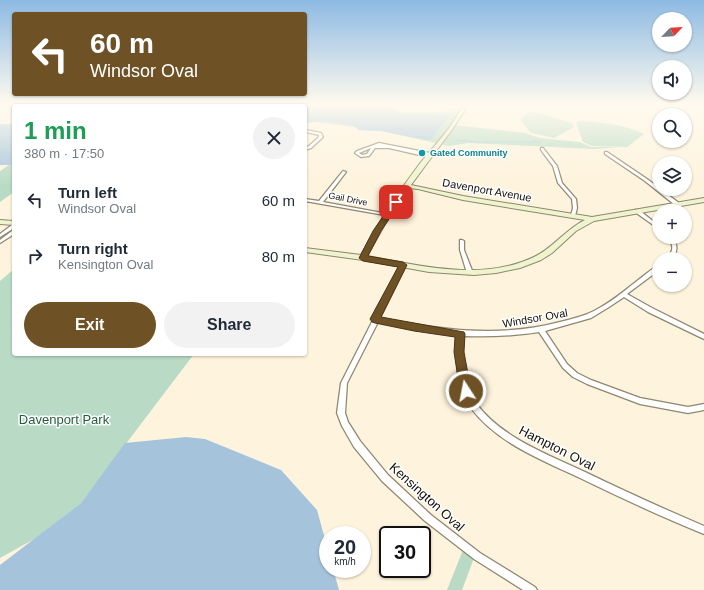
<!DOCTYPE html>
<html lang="en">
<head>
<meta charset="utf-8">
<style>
  body { margin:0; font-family:Helvetica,sans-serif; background:#f2f2f3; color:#1f2937; height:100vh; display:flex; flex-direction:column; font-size:15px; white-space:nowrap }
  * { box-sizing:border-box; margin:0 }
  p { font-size:13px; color:#747a83 }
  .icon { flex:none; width:22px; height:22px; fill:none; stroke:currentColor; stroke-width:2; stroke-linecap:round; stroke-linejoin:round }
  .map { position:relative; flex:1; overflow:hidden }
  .drawer { position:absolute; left:12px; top:104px; width:295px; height:252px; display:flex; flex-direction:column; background:#fff; border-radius:4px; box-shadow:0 1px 3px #0004 }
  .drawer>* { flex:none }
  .guide { position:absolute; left:12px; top:12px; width:295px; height:84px; border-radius:4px; box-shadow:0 1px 3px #0004; background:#6f5126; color:#fff; overflow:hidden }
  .needle { width:26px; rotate:65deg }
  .buttons { position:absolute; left:652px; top:12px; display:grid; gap:8px }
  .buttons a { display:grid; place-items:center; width:40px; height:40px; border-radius:50%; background:#fff; box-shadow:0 1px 3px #0004; font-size:20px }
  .speed { position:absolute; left:319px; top:526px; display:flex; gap:8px; font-size:20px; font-weight:700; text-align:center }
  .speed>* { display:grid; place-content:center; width:52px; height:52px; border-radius:50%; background:#fff; box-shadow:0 1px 3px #0004; line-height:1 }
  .speed small { font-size:10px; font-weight:400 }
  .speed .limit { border:2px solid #111; border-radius:6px; background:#fff; color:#111 }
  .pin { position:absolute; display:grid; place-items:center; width:34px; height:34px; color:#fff; margin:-17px; border-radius:8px; box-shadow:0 2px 6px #0006 }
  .me { position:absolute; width:44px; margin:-22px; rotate:349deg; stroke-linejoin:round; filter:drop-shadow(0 0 3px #0008) }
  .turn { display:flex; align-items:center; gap:14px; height:84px; padding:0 12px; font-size:18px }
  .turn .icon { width:52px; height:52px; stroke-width:2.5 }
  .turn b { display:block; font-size:28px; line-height:34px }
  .round { display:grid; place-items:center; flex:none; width:42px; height:42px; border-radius:21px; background:#f2f2f3 }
  .summary { display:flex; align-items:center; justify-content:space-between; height:68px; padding:0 12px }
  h1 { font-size:24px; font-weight:700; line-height:30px; color:#1e9e55 }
  .button { display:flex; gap:8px; margin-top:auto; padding:8px 12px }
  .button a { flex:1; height:46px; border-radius:24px; background:#6f5126; color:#fff; font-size:16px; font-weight:700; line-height:46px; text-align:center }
  .button a+a { background:#f2f2f3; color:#1f2937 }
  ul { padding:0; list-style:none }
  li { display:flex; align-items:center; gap:12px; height:56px; padding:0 12px }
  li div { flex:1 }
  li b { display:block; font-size:15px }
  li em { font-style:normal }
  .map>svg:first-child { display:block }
  .green { fill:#b9dbc6 }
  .water { fill:#a5c4dc }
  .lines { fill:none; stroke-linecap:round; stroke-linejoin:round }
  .stream { stroke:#a5c4dc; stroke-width:1 }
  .street-casing { stroke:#8f8670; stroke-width:2.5 }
  .secondary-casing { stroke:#8f8670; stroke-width:2 }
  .street { fill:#fff; fill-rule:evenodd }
  .secondary { fill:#eef5ce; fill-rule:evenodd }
  .route { fill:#6f5126; stroke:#483519 }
  .culture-dot { fill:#0f9aa8; stroke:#fff; stroke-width:1.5 }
  .labels { text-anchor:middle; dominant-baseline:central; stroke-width:3; stroke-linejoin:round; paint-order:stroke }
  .far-culture-label { font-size:9px; font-weight:bold; fill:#0d838f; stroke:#fff; text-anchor:start }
  .far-street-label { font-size:9px; fill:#120f07; stroke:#fff }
  .street-label { font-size:11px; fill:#120f07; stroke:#fff }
  .near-park-label { font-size:13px; fill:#245e41; stroke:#fff }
  .near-street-label { font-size:13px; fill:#120f07; stroke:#fff }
</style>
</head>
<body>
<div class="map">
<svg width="704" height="590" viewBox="0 0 704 590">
  <rect width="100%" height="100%" fill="#fef3dc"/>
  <g class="green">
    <polygon points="309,104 389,104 401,113 462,111 453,125 525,133 540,138 579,142 591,147 621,147 594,149 468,143 449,146 381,131 357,130 358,129 355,127 316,122 305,123"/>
    <polygon points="529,112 539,113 571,123 573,125 573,128 554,138 531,133 520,120"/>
    <path d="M579,121c22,1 44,3 65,13l-17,13 -35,-1 -9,-4 -7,-19z"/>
    <polygon points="9,165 14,165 14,192 0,202 0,171"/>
    <polygon points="14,269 14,354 194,354 81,503 36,538 0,558 0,281"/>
    <polygon points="463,550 474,558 462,590 447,590"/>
  </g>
  <g class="water">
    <polygon points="236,104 382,104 402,114 453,113 439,128 432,139 427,140 381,131 360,130 352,125 327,121 305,123 305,106 234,106"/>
    <rect x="0" y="124" width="14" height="41"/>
    <polygon points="186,437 205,439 281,470 317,510 328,550 328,569 333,569 339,590 0,590 0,565 81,503 125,443"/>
  </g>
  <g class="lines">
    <polyline class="stream" points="456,140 477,142 540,142"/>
    <g class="street-casing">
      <g id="street">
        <polygon points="65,104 68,104 65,106 62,106"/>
        <polygon points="222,104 224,104 226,106 223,106"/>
        <polygon points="306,130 321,133 323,137 311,148 305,150 305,148 309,146 319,137 319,135 306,132"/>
        <path d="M379,143l51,10 2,1 -2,1 -9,-2 8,2v2h-1l-39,-9h-14l-6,8 -8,1 -6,-4 2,-2zM371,148l-4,6 -5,1 -3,-2z"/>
        <polygon points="541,148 543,148 557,166 562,183 576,199 577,208 575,216 571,216 571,215 573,208 572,199 558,183 553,166 541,150"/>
        <polygon points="605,152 607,152 647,179 659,188 659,189 660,189 679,203 679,205 675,205 645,181 605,154"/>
        <polygon points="343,171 346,172 323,202 388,214 390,214 390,216 305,201 305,199 319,201"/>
        <polygon points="635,210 639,210 659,226 659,229 635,212"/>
        <polygon points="12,225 14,225 14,228 0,237 0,234"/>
        <polygon points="12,231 14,231 14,234 0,243 0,240"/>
        <path d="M668,237h4c6,8 6,14 0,22h-6c8,-8 8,-13 2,-22z"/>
        <polygon points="460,240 462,240 464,241 464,250 473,273 472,274 468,274 467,273 460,250"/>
        <path d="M403,263l3,2 -26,53c60,12 120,20 180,4 12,-3 24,-6 34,-11 16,-8 29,-19 43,-30 7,-5 14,-12 22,-16v5l-32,24 25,14 52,26v5l-56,-27 -24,-15 -15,10 -18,11 -46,13 22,33 10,9 14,7 49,18 48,9 16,-3v6l-16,3 -48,-9 -53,-20 -14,-7 -10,-9 -24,-36c-26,4 -50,5 -76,4 -1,22 -1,49 13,67 24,34 73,52 109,69 39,19 79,37 119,54v8c-42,-17 -83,-36 -124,-56 -38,-18 -83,-35 -109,-70 -15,-20 -15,-49 -14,-73l-38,-5 -41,-8 -31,61 -2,30 3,9 12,19 28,34 43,40 49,38 55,34 2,3h-14l-49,-31 -49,-38 -43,-40 -28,-34 -12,-21 -5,-13 4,-30 32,-63 -1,-1 2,-2 26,-52z"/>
      </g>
    </g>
    <g class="secondary-casing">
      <g id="secondary">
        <path d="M463,104h4l-3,8 -13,19 -40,54 52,11 129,21 112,-19v4l-110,19 -18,10 -24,22 -11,7 -21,8 -24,5 -22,2 -45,-3 -66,-12 -58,-8v-4l56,7c17,-31 36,-61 57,-89 16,-21 35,-38 45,-62zM408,188l10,1 45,11 122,20c-19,9 -31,27 -49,36 -52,26 -115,10 -169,0l17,-30z"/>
        <polygon points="0,220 14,221 14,225 0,224"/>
      </g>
    </g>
    <use href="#street" class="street"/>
    <use href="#secondary" class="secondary"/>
  </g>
  <linearGradient id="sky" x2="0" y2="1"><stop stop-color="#8dbae3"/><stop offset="0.56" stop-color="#fffaef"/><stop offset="1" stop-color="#fffaef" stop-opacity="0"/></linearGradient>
  <rect width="704" height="186" fill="url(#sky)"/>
  <polygon class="route" points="394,200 400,202 381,231 368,256 403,262 407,265 381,317 464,332 465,334 464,352 471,391 470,395 466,396 462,395 460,391 454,352 455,337 414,331 375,323 372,322 370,319 398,267 363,261 359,258 373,231"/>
  <circle class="culture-dot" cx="422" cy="153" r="4"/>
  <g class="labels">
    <g class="far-culture-label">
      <text x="430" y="153">Gated Community</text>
    </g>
    <g class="far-street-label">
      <text transform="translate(348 199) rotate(11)">Gail Drive</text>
    </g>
    <g class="street-label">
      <text transform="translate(487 190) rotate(10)">Davenport Avenue</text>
      <text transform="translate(535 318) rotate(-10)">Windsor Oval</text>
    </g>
    <g class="near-park-label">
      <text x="64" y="419">Davenport Park</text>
    </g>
    <g class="near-street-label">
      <text transform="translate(557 448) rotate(27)">Hampton Oval</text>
      <text transform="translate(427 497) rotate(42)">Kensington Oval</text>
    </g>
  </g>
</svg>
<div class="buttons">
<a><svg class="needle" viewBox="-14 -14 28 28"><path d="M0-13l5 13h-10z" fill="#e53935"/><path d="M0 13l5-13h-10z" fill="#747a83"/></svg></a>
<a><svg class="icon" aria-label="sound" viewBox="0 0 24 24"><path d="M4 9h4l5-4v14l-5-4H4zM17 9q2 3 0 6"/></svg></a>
<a><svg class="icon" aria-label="search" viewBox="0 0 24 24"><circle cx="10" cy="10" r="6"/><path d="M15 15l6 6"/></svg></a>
<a><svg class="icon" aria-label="layers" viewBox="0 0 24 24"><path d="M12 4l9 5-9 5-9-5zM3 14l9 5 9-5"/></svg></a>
<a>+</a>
<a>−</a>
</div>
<div class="speed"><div>20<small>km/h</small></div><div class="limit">30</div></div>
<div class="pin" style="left:396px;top:202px;background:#d93025"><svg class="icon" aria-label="arrive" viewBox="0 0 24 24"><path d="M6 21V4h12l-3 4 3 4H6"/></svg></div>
<svg class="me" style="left:466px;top:391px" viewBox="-20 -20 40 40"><circle r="17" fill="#6f5126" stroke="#fff" stroke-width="3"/><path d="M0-11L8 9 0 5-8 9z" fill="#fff"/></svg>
<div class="guide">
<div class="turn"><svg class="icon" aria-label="left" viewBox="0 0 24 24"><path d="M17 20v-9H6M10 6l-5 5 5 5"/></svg><div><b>60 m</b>Windsor Oval</div></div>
</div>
<section class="drawer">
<div class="summary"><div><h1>1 min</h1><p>380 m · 17:50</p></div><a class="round"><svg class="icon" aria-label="close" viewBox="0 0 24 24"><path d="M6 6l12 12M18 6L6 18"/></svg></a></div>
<ul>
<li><svg class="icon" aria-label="left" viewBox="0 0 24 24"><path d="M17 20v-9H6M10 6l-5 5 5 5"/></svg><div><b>Turn left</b><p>Windsor Oval</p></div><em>60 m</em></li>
<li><svg class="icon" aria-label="right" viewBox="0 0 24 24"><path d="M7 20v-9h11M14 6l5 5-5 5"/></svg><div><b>Turn right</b><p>Kensington Oval</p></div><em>80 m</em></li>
</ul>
<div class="button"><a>Exit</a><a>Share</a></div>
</section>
</div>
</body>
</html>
